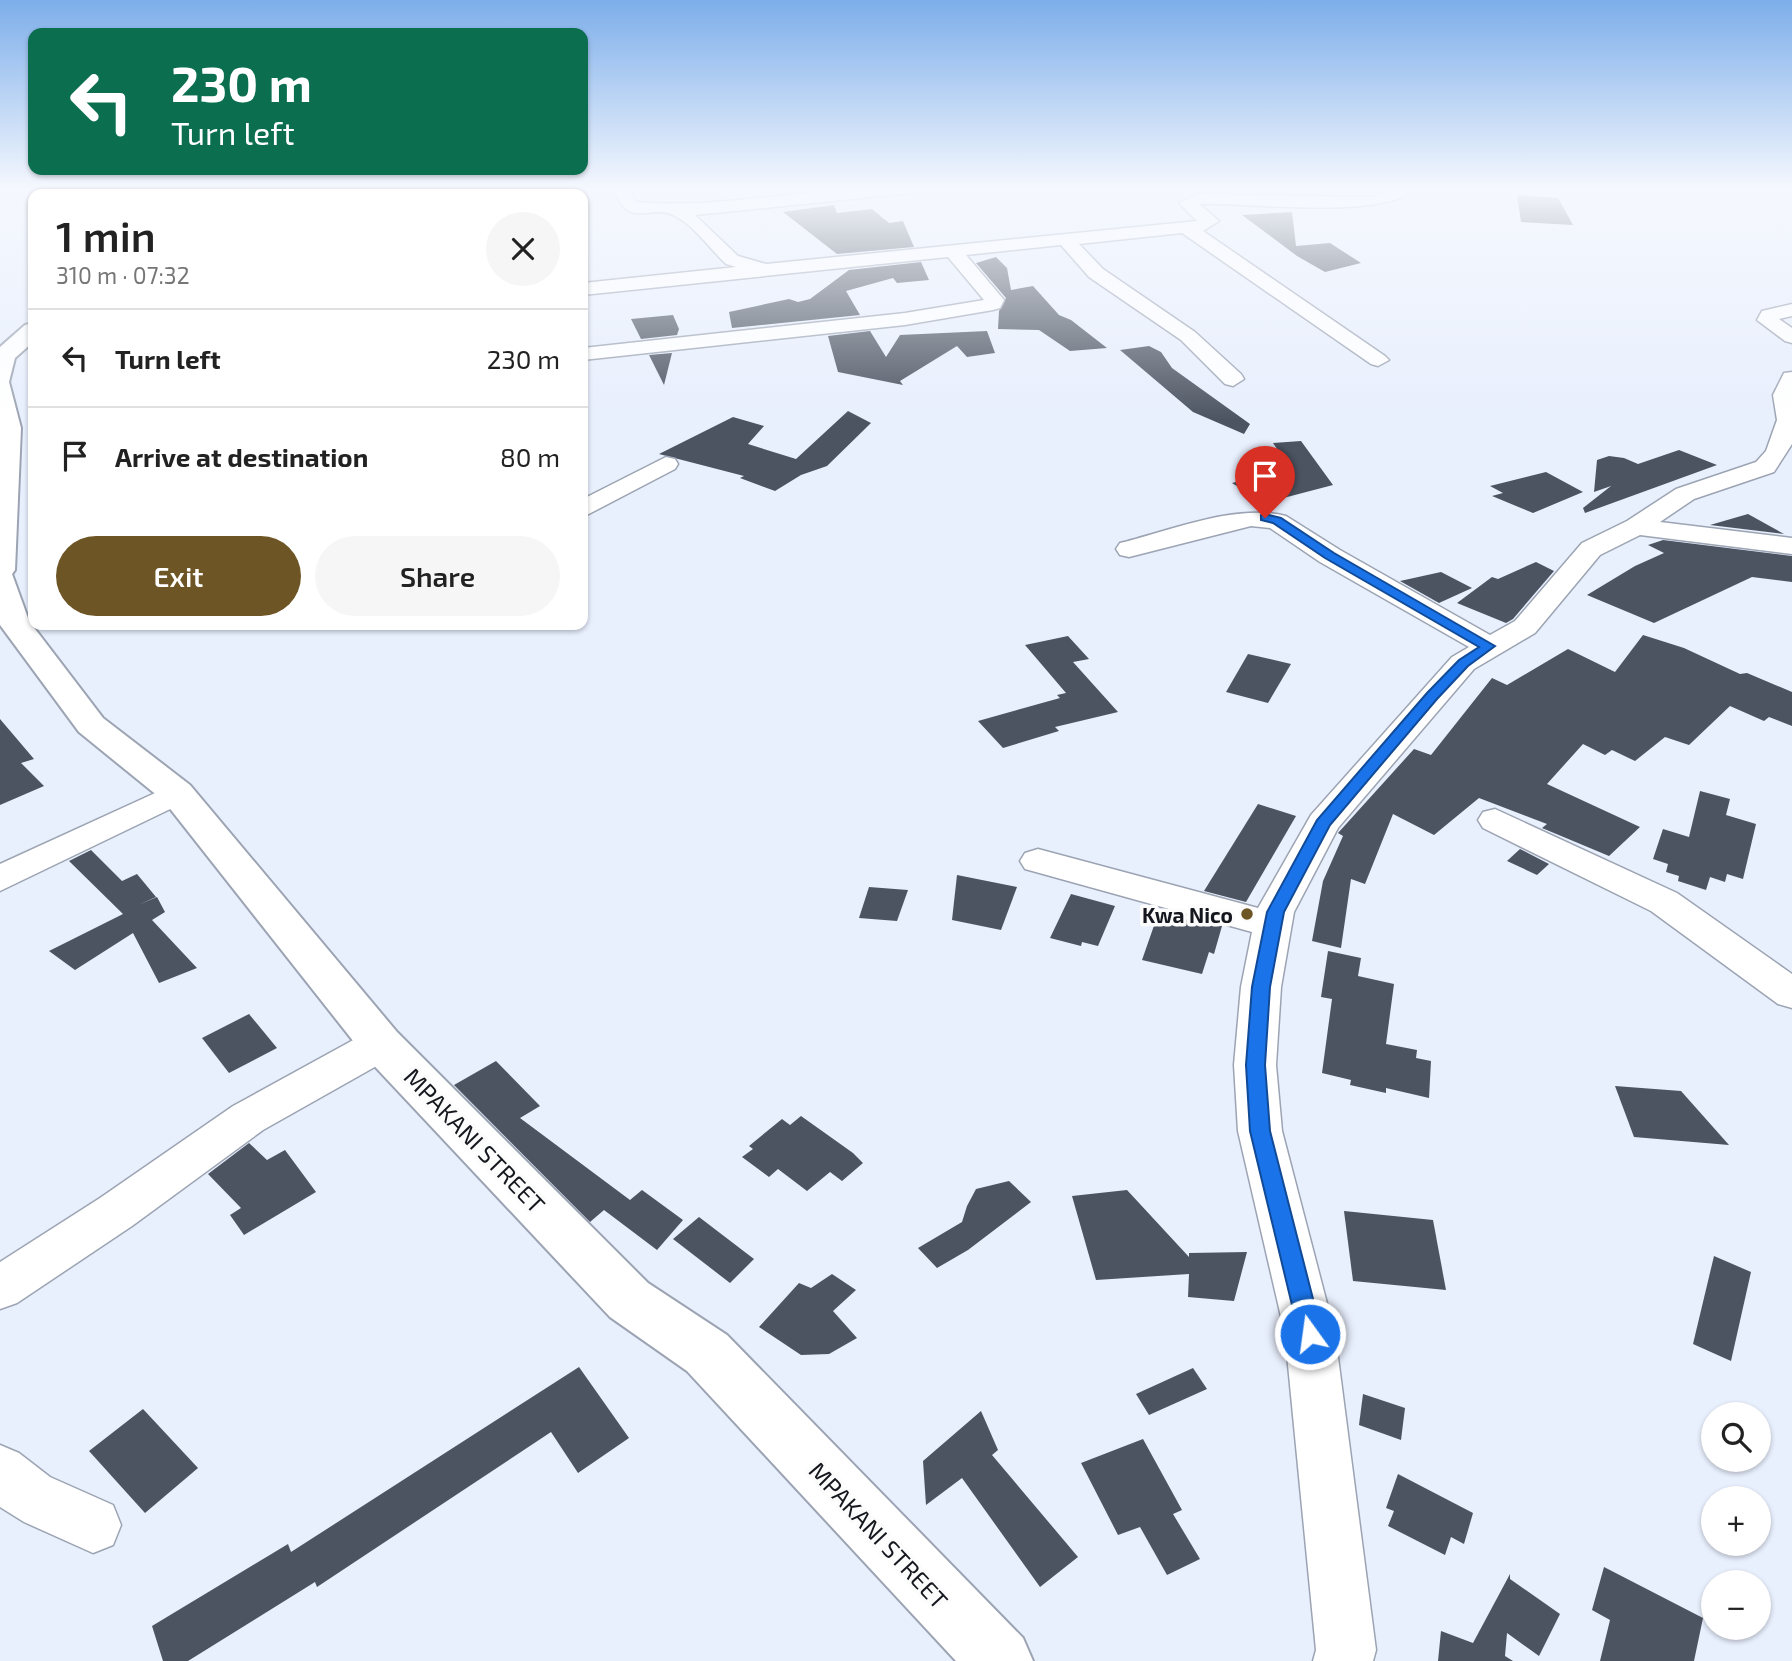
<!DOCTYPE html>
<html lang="en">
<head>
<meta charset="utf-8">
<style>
  body { margin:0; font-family:"Exo 2",sans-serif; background:#f6f6f6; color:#222; height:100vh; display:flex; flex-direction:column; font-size:26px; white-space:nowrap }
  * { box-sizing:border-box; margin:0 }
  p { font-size:23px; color:#767676 }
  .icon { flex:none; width:38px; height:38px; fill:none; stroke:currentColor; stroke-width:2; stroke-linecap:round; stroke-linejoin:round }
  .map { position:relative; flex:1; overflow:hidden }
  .side { position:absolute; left:28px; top:189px; width:560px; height:441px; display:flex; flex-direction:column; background:#fff; border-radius:14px; box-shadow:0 2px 5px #0004 }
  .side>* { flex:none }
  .guide { position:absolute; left:28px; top:28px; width:560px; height:147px; border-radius:14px; box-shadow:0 2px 5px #0004; background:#0b6e4f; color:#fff; overflow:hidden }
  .buttons { position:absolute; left:1701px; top:1402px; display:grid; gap:14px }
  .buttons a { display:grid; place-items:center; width:70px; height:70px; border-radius:50%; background:#fff; box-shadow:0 2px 5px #0004; font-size:35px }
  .pin { position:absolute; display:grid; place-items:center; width:60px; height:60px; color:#fff; margin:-72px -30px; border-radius:50% 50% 50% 0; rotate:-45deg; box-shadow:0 0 7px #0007 }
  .pin .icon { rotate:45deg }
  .me { position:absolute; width:77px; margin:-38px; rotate:346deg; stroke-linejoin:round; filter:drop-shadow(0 0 5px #0008) }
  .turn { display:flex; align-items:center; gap:24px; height:147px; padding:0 28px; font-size:32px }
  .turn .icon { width:91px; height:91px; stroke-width:2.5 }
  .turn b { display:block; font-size:49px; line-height:60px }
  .round { display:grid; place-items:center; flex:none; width:74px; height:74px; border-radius:37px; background:#f6f6f6 }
  .overview { display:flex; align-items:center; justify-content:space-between; height:119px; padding:0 28px }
  h1 { font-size:42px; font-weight:600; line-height:52px }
  .button { display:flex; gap:14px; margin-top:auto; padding:14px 28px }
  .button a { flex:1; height:80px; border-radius:42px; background:#6d5525; color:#fff; font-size:28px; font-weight:600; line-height:80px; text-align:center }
  .button a+a { background:#f6f6f6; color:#222 }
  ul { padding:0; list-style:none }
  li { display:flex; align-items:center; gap:21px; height:98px; padding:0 28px; border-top:2px solid #e0e0e0 }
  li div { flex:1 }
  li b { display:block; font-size:26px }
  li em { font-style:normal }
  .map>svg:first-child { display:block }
  .building { fill:#4c5461 }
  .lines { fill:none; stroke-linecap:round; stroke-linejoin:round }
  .minor-casing { stroke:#9ca4b3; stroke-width:3 }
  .tertiary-casing { stroke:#9ca4b3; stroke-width:4 }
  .minor { fill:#fff; fill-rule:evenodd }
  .tertiary { fill:#fff; fill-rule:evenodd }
  .route { fill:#1a73e8; stroke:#114b97; stroke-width:2 }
  .poi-dot { fill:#6d5525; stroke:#fcfcfc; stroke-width:2.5 }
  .labels { text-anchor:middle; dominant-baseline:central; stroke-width:7; stroke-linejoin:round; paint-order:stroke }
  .poi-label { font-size:21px; font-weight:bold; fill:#14171d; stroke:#fcfcfc; text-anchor:end }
  .near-street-label { font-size:24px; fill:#14171d; stroke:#fcfcfc }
</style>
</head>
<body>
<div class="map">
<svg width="1792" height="1661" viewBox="0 0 1792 1661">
  <rect width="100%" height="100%" fill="#e8effd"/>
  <g class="building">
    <polygon points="1517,195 1558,198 1573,225 1521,222"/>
    <polygon points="834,205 837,213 872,209 889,223 903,221 914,247 837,254 783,212"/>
    <polygon points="1292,212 1296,246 1330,243 1361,263 1325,272 1297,256 1242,215"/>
    <polygon points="996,257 1007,268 1011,290 1033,286 1059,315 1071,320 1107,348 1070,351 1039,330 998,329 999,311 1006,298 976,263"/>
    <polygon points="921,262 929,280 897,283 893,278 846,291 860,315 732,328 729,312 789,299 798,302 810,299 849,270"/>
    <polygon points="673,315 679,329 677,335 641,339 631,319"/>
    <polygon points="870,331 886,357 900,335 987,331 995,353 967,357 957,346 900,381 903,385 838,372 828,336"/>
    <polygon points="1149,346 1161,352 1172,368 1250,424 1244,434 1193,412 1120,350"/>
    <polygon points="672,353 664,385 649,355"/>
    <polygon points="848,411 871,423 827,466 801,475 775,491 740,478 744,476 659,454 733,417 764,426 748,444 796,459"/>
    <polygon points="1301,441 1333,485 1264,503 1232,483 1290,468 1273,443"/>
    <polygon points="1679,450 1717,465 1585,513 1583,508 1611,486 1594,492 1597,460 1609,456 1624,458 1638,464"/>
    <polygon points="1546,472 1583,492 1533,513 1492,496 1503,493 1490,486"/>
    <polygon points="1748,514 1784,534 1710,525"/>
    <polygon points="1663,540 1792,556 1792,582 1752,577 1654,623 1587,595 1635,566 1664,553 1648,545"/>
    <polygon points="1536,562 1554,571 1513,619 1506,623 1457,603 1492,577 1498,579"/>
    <polygon points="1441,572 1472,588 1439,603 1400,581"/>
    <polygon points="1643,635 1684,648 1740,674 1747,673 1792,692 1792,726 1769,717 1764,721 1730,706 1689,745 1665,737 1635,761 1612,750 1605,755 1583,744 1547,784 1640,827 1609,856 1542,828 1547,824 1479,798 1434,835 1393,814 1365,884 1351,879 1341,948 1312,941 1323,881 1343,836 1338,833 1414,749 1431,755 1492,678 1507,685 1568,649 1615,672"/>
    <polygon points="1068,636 1089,659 1073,662 1118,712 1055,727 1059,731 1003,748 978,721 1060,698 1057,695 1066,693 1025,645"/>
    <polygon points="1248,654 1291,664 1268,703 1226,692"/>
    <polygon points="0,719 34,759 21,763 44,786 0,805"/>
    <polygon points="1700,791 1730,799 1726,815 1756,824 1743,879 1727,874 1725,882 1710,877 1706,890 1678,881 1679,876 1666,872 1668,864 1653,859 1663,829 1689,837"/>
    <polygon points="1258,804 1296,816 1246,902 1204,891"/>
    <polygon points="1520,849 1549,864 1537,875 1507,861"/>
    <polygon points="91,850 122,881 137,874 156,897 138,905 157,897 165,912 152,920 197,968 159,983 133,933 75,970 49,951 123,914 69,861"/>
    <polygon points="957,875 1017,887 1001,930 952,920"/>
    <polygon points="869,887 908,890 897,921 859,918"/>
    <polygon points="1071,894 1115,906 1098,946 1082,942 1081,946 1050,938"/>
    <polygon points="1157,917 1184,924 1188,917 1222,926 1214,954 1209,952 1202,974 1142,960"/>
    <polygon points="1328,951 1361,958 1358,976 1394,984 1386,1044 1417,1050 1416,1058 1431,1061 1429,1098 1386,1088 1386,1093 1350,1085 1351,1080 1322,1073 1332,999 1321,997"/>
    <polygon points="249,1014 277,1048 229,1073 202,1038"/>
    <polygon points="496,1061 540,1106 520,1118 630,1200 642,1190 683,1220 657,1250 604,1210 590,1222 454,1085"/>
    <polygon points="1615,1086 1681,1091 1729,1145 1634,1137"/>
    <polygon points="801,1116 853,1153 863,1163 842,1181 830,1172 807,1191 778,1169 769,1177 742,1157 753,1149 749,1146 782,1119 790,1125"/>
    <polygon points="249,1143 267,1160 285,1150 316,1192 244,1235 230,1215 241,1208 208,1174"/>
    <polygon points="1009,1181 1031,1202 968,1250 937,1268 918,1248 962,1222 967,1206 976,1189"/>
    <polygon points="1127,1190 1189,1257 1189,1253 1247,1252 1234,1301 1188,1297 1189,1274 1096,1280 1072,1196"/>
    <polygon points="1344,1211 1433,1220 1446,1290 1353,1281"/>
    <polygon points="699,1217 754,1259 730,1283 673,1239"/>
    <polygon points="1714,1256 1751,1272 1731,1361 1693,1344"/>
    <polygon points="832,1274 856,1290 833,1311 857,1338 829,1354 801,1355 759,1327 799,1283 811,1288"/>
    <polygon points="579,1367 629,1438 578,1473 551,1432 317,1587 315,1582 188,1661 163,1661 152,1626 288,1544 291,1552"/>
    <polygon points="1193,1368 1207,1389 1149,1415 1136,1394"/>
    <polygon points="1363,1394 1405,1408 1401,1440 1359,1425"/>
    <polygon points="143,1409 198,1468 145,1513 89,1451"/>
    <polygon points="981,1411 998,1450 992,1455 1078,1557 1040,1587 962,1478 926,1505 923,1461"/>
    <polygon points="1143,1439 1182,1510 1173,1514 1200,1559 1167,1575 1140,1527 1118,1535 1081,1463"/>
    <polygon points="1398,1474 1473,1513 1464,1544 1451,1537 1445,1555 1388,1526 1394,1511 1386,1508"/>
    <polygon points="1604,1567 1703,1618 1694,1661 1600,1661 1610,1620 1592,1610"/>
    <polygon points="1510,1574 1510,1579 1560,1614 1539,1656 1507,1633 1505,1656 1513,1661 1438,1661 1441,1631 1473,1643"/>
  </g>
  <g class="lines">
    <g class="minor-casing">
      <g id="minor">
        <path d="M613,188h16l7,14c95,8 188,-19 282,-14l-8,5 -215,22 43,41 28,8 431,-43 -18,-18 19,-9 175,3 23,-9h18c-26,33 -170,14 -215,16l20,17 -16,10 182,125 4,4 -11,6 -7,-2 -189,-131 -103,11 24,25 92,63 46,42 3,5 -11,7 -8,-2 -44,-44 -92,-63 -28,-32 -95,10 38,45 -4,8 -7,2 -88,15 -322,35v-12l322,-35 79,-13 -36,-43 -365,38v-12l153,-16 -10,-3c-15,-14 -31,-37 -49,-47 -27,-16 -47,16 -64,-29z"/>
        <polygon points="1792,304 1792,316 1779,319 1792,328 1792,343 1785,341 1757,320 1762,311"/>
        <path d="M1792,372v72l-18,28 -80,27 -34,23 132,16v16l-152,-19 -40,20 -65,78 -61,36 -136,159 -44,84 -13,75 -5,78 6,66 53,203 41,316 -3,11h-60l3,-11 -31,-316 -47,-203 -4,-66 7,-78 11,-55 -227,-63 -5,-8 5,-8 13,-4 220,59 53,-93 141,-158 17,-10 -149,-85 -50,-34 -19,-2 -122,31 -9,-2 -4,-6 4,-6c49,-12 116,-40 166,-27l54,34 150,85 25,-14 67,-78 45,-22 49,-32 80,-27 10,-11 11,-31 -4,-25 11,-22z"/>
        <polygon points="666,457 675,459 678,464 675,469 583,517 583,499"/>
        <polygon points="177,783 189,786 194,793 189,800 0,891 0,864"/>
        <polygon points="1495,809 1677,893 1792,974 1792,1008 1778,1004 1651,911 1483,828 1478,820 1483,812"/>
        <polygon points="381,1029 396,1033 402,1044 396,1055 263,1130 132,1226 17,1303 0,1309 0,1262 100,1198 233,1106 366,1033"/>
        <polygon points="0,1445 19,1453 50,1477 113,1505 121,1525 113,1545 93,1553 24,1522 0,1507"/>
      </g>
    </g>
    <g class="tertiary-casing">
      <g id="tertiary">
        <polygon points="169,188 188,188 183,194 164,194"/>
        <polygon points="33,323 33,342 15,358 9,382 21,428 15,570 12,574 29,621 103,718 190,785 397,1032 648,1283 727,1335 1023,1638 1033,1661 956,1661 687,1371 610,1317 365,1056 164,801 79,732 3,629 0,625 0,347 25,325"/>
      </g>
    </g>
    <use href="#minor" class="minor"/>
    <use href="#tertiary" class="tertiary"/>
  </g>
  <linearGradient id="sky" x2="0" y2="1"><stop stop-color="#7daeea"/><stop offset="0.45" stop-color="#f5f8fe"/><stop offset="1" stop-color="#f5f8fe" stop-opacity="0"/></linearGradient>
  <rect width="1792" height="420" fill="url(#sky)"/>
  <polygon class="route" points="1265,514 1281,518 1334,553 1495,646 1468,666 1437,699 1330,825 1284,912 1270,987 1265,1065 1270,1131 1322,1334 1318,1341 1310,1344 1302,1341 1299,1334 1250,1131 1246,1065 1252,987 1267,912 1317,820 1427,693 1459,660 1479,647 1325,558 1273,523 1261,520 1261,515"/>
  <circle class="poi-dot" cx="1247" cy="914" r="7"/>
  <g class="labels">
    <g class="poi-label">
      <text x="1233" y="914">Kwa Nico</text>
    </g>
    <g class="near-street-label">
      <text transform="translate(475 1140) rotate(46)">MPAKANI STREET</text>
      <text transform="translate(879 1535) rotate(47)">MPAKANI STREET</text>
    </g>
  </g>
</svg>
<div class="buttons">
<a><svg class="icon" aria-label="search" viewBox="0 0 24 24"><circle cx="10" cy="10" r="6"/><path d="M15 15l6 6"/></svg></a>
<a>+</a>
<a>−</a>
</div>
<div class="pin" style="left:1265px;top:518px;background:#d93025"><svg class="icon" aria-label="arrive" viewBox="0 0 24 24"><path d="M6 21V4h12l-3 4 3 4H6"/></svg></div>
<svg class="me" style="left:1310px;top:1334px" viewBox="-20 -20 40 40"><circle r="17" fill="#1a73e8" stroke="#fff" stroke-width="3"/><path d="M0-11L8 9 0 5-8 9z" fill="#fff"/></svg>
<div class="guide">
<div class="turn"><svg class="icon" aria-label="left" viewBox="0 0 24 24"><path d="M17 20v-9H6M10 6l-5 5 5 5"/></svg><div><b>230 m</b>Turn left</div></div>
</div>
<section class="side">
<div class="overview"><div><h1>1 min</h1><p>310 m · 07:32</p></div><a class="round"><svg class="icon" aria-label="close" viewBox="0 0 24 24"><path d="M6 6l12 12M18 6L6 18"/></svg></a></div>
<ul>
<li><svg class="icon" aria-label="left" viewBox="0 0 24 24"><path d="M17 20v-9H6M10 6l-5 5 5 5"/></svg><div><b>Turn left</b></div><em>230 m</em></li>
<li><svg class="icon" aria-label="arrive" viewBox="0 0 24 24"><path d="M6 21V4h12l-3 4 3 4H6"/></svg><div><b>Arrive at destination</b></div><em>80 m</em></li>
</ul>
<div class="button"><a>Exit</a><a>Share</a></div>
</section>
</div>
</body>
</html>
